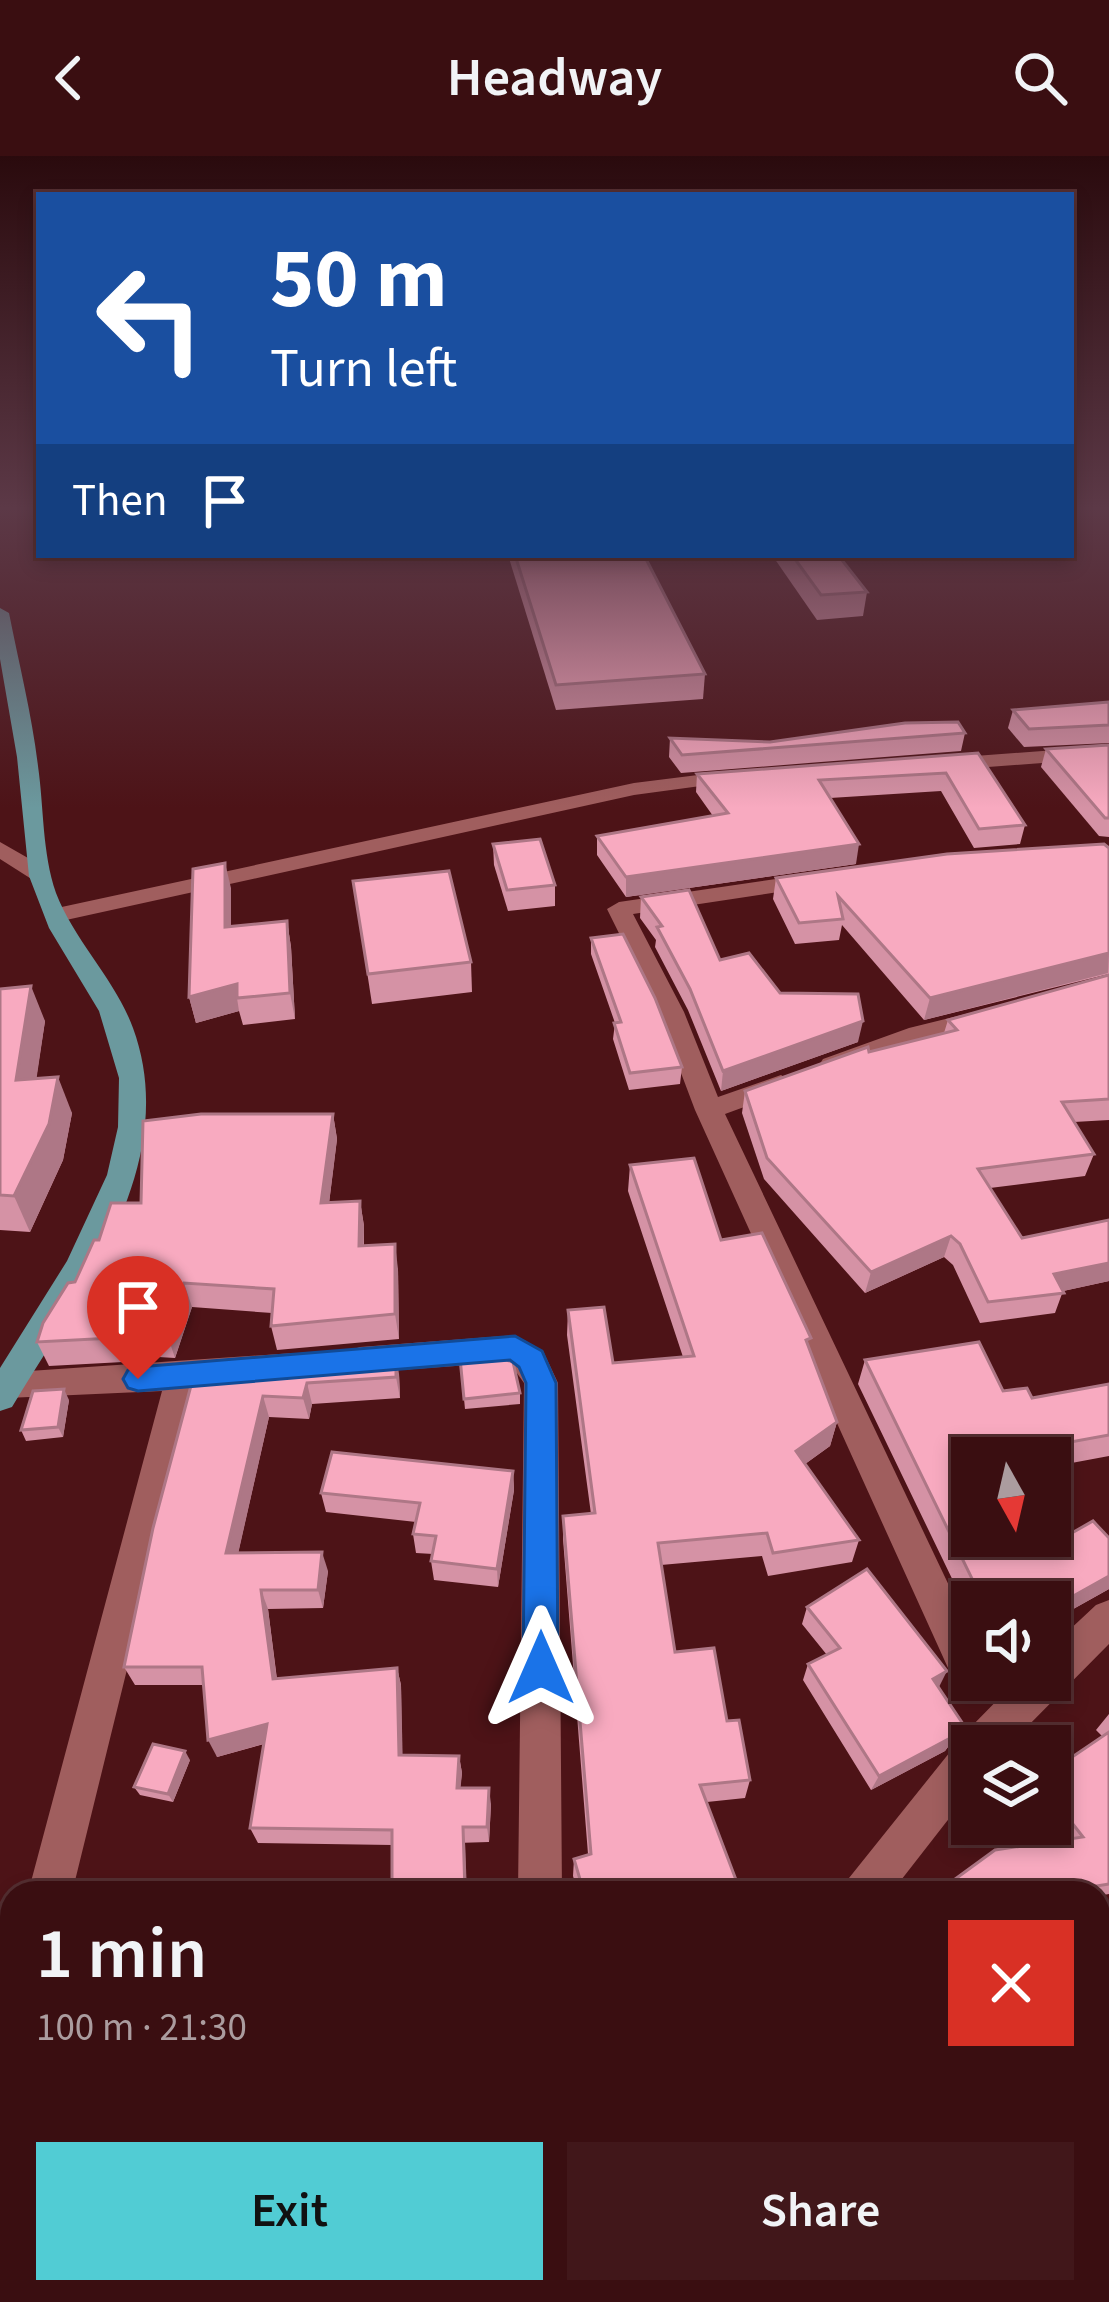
<!DOCTYPE html>
<html lang="en">
<head>
<meta charset="utf-8">
<style>
  body { margin:0; font-family:"Source Sans 3",sans-serif; background:#41171a; color:#f1f3f6; height:100vh; display:flex; flex-direction:column; font-size:45px; white-space:nowrap }
  * { box-sizing:border-box; margin:0 }
  p { font-size:39px; color:#ab9c9f }
  .icon { flex:none; width:66px; height:66px; fill:none; stroke:currentColor; stroke-width:2; stroke-linecap:round; stroke-linejoin:round }
  .map { position:relative; flex:1; overflow:hidden }
  .panel { position:absolute; left:0px; top:1725px; width:1110px; height:423px; display:flex; flex-direction:column; background:#3a0e11; border-radius:36px 36px 0 0; box-shadow:0 6px 18px #0003,0 0 0 3px #542e31 }
  .panel>* { flex:none }
  .guide { position:absolute; left:36px; top:36px; width:1038px; height:366px; border-radius:0px; box-shadow:0 6px 18px #0003,0 0 0 3px #542e31; background:#1a4fa0; color:#fff; overflow:hidden }
  .needle { width:78px; rotate:172deg }
  .tools { position:absolute; left:951px; top:1281px; display:grid; gap:24px }
  .tools a { display:grid; place-items:center; width:120px; height:120px; border-radius:0px; background:#3a0e11; box-shadow:0 6px 18px #0003,0 0 0 3px #542e31; font-size:60px }
  .pin { position:absolute; display:grid; place-items:center; width:102px; height:102px; color:#fff; margin:-123px -51px; border-radius:50% 50% 50% 0; rotate:-45deg; box-shadow:0 0 12px #0007 }
  .pin .icon { rotate:45deg }
  .me { position:absolute; width:132px; margin:-66px; rotate:0deg; stroke-linejoin:round; filter:drop-shadow(0 0 9px #0008) }
  .turn { display:flex; align-items:center; gap:42px; height:252px; padding:0 36px; font-size:54px }
  .turn .icon { width:156px; height:156px; stroke-width:2.5 }
  .turn b { display:block; font-size:84px; line-height:102px }
  .then { display:flex; align-items:center; height:114px; padding:0 36px; background:#0003; gap:24px; font-size:45px }
  .round { display:grid; place-items:center; flex:none; width:126px; height:126px; border-radius:0px; background:#41171a }
  .summary { display:flex; align-items:center; justify-content:space-between; height:204px; padding:0 36px }
  h1 { font-size:72px; font-weight:600; line-height:90px }
  .action { display:flex; gap:24px; margin-top:auto; padding:24px 36px }
  .action a { flex:1; height:138px; border-radius:0px; background:#51ccd4; color:#111; font-size:48px; font-weight:600; line-height:138px; text-align:center }
  .action a+a { background:#41171a; color:#f1f3f6 }
  header { display:flex; justify-content:space-between; align-items:center; height:156px; padding:0 36px; background:#3a0e11; font-size:54px; font-weight:600 }
  .map>svg:first-child { display:block }
  .lines { fill:none; stroke-linecap:round; stroke-linejoin:round }
  .minor { fill:#a05e5e; fill-rule:evenodd }
  .major { fill:#6b999e; fill-rule:evenodd }
  .wall { fill:#d592a5 }
  .shaded-wall { fill:#ae7786 }
  .building { fill:#f8aac0; stroke:#ae7786; stroke-width:3 }
  .route { fill:#1a73e8; stroke:#114b97; stroke-width:3 }
</style>
</head>
<body>
<header><svg class="icon" aria-label="back" viewBox="0 0 24 24"><path d="M15 5l-7 7 7 7"/></svg>Headway<svg class="icon" aria-label="search" viewBox="0 0 24 24"><circle cx="10" cy="10" r="6"/><path d="M15 15l6 6"/></svg></header>
<div class="map">
<svg width="1109" height="2146" viewBox="0 0 1109 2146">
  <rect width="100%" height="100%" fill="#4d1317"/>
  <g class="lines">
    <g class="minor">
      <polygon points="1109,590 1109,602 948,614 938,608 948,602"/>
      <polygon points="738,614 745,616 745,624 634,639 57,766 45,759 57,752 634,627"/>
      <polygon points="0,686 49,714 49,724 33,724 0,703"/>
      <polygon points="810,718 818,720 818,730 633,758 684,856 718,941 781,919 795,928 791,934 725,958 972,1478 972,1524 990,1524 986,1534 972,1540 958,1534 695,954 658,856 607,753 619,746"/>
      <polygon points="986,853 995,855 999,861 995,867 926,884 832,918 819,909 823,903 909,872"/>
      <polygon points="515,1179 543,1195 558,1227 562,1737 518,1737 524,1227 509,1206 360,1217 348,1213 344,1204 348,1195 360,1191"/>
      <polygon points="294,1197 306,1201 310,1210 306,1219 196,1233 72,1737 28,1737 162,1235 7,1242 0,1239 0,1217"/>
      <polygon points="1109,1444 1109,1488 1008,1590 972,1590 972,1633 891,1737 842,1737 849,1722 966,1576 1017,1524 1050,1524 1050,1492 1096,1449"/>
      <polygon points="12,1884 12,1977 0,1982 0,1889"/>
      <polygon points="1109,1917 1109,1965 1098,1968 1098,1920"/>
      <polygon points="344,2136 407,2136 403,2146 340,2146"/>
      <polygon points="775,2136 827,2136 831,2146 779,2146"/>
    </g>
    <path class="major" d="M0,452l9,5c10,51 23,102 29,153 6,42 4,86 18,127 19,49 59,86 77,135 50,137 -55,268 -121,379l-12,4v-43l67,-107 40,-86 11,-48 1,-49 -20,-67 -50,-83 -20,-52 -12,-119 -17,-98z"/>
  </g>
  <g class="wall">
    <polygon points="508,399 644,399 705,518 703,543 556,554"/>
    <polygon points="772,399 838,399 867,436 863,460 817,464"/>
    <polygon points="1109,546 1109,587 1024,591 1008,572 1013,554"/>
    <polygon points="965,577 961,595 681,617 669,601 670,582 770,586"/>
    <polygon points="1109,589 1109,681 1099,680 1041,611 1046,593"/>
    <polygon points="978,597 1025,669 1020,688 974,692 941,635 830,642 856,708 626,741 597,699 597,680 713,660 696,636 697,618"/>
    <polygon points="493,688 555,729 555,750 508,755 494,709"/>
    <polygon points="1109,692 1109,818 924,864 842,769 839,784 795,788 773,743 776,722"/>
    <polygon points="353,725 471,806 472,836 372,848"/>
    <polygon points="231,732 231,770 287,765 291,791 295,863 243,869 239,855 196,867 189,841"/>
    <polygon points="641,741 720,804 780,837 858,886 721,935 688,854 655,791 656,784 640,762"/>
    <polygon points="591,782 682,911 680,928 629,934 613,883 615,867 591,798"/>
    <polygon points="1109,819 1109,964 1074,966 1094,998 1085,1020 990,1032 1022,1082 1109,1064 1109,1125 1063,1135 1055,1157 980,1167 953,1109 944,1101 865,1137 764,1023 742,957 745,935 869,896 944,877 948,864"/>
    <polygon points="0,833 45,865 36,923 72,957 63,1004 30,1076 0,1074"/>
    <polygon points="333,958 337,983 329,1047 360,1045 364,1070 364,1090 398,1113 399,1183 277,1194 271,1170 272,1157 192,1151 175,1202 125,1199 123,1206 49,1210 37,1186 75,1126 99,1084 141,1047"/>
    <polygon points="630,1009 721,1084 808,1191 837,1266 830,1290 805,1308 859,1384 852,1406 768,1420 762,1400 661,1409 675,1496 727,1565 750,1624 745,1642 707,1646 741,1737 578,1737 573,1720 574,1703 588,1698 563,1383 563,1360 591,1358 567,1179 568,1154 613,1207 683,1201 628,1035"/>
    <polygon points="460,1202 520,1237 520,1248 465,1253"/>
    <polygon points="865,1204 1032,1242 1109,1228 1109,1300 1050,1311 1050,1302 972,1302 1070,1378 1109,1382 1109,1433 1050,1466 1050,1446 972,1446 972,1464 858,1228"/>
    <polygon points="399,1218 400,1242 312,1248 309,1263 269,1261 238,1397 328,1415 323,1452 268,1453 277,1523 397,1512 401,1529 402,1599 459,1600 462,1617 460,1632 491,1648 489,1686 392,1689 258,1687 250,1672 264,1588 217,1601 204,1529 135,1529 124,1511 252,1224"/>
    <polygon points="69,1244 63,1281 26,1285 21,1274"/>
    <polygon points="513,1315 514,1334 498,1431 434,1424 431,1405 433,1398 416,1397 413,1378 416,1366 326,1356 321,1337"/>
    <polygon points="807,1451 938,1531 954,1583 945,1595 871,1634 803,1524 808,1508 827,1499 802,1468"/>
    <polygon points="1109,1558 1109,1738 1098,1740 1098,1737 936,1737 1064,1684 1050,1666 1050,1616 1103,1581 1096,1574"/>
    <polygon points="190,1604 173,1646 140,1639 134,1631"/>
    <polygon points="52,2136 90,2136 67,2140"/>
    <polygon points="900,2136 1038,2136 1043,2146 904,2146"/>
  </g>
  <g class="shaded-wall">
    <polygon points="859,688 856,708 626,741 626,721"/>
    <polygon points="225,707 231,732 231,797 225,771"/>
    <polygon points="287,765 291,791 295,863 290,837"/>
    <polygon points="1109,797 1108,817 924,864 930,842"/>
    <polygon points="237,828 237,842 239,855 196,867 189,841"/>
    <polygon points="31,830 45,865 31,960 16,924"/>
    <polygon points="863,865 858,886 721,935 723,915"/>
    <polygon points="58,921 72,957 63,1004 30,1076 14,1040"/>
    <polygon points="333,958 337,983 326,1072 321,1047"/>
    <polygon points="360,1045 364,1070 363,1115 359,1090"/>
    <polygon points="951,1080 944,1101 865,1137 871,1116"/>
    <polygon points="395,1088 398,1113 399,1183 395,1158"/>
    <polygon points="1109,1107 1109,1125 1045,1139 1054,1118"/>
    <polygon points="184,1127 192,1151 175,1202 167,1178"/>
    <polygon points="115,1175 125,1199 123,1206 113,1182"/>
    <polygon points="396,1197 399,1218 400,1242 396,1221"/>
    <polygon points="307,1227 312,1248 309,1263 303,1242"/>
    <polygon points="64,1233 69,1244 63,1281 58,1271"/>
    <polygon points="263,1240 269,1261 234,1416 226,1397"/>
    <polygon points="837,1266 830,1290 790,1319 796,1295"/>
    <polygon points="513,1315 514,1334 498,1431 497,1413"/>
    <polygon points="322,1396 328,1415 323,1452 318,1434"/>
    <polygon points="1109,1420 1109,1433 1050,1466 1050,1453"/>
    <polygon points="261,1434 268,1453 279,1541 273,1523"/>
    <polygon points="397,1512 401,1529 403,1615 399,1599"/>
    <polygon points="947,1515 939,1531 933,1523"/>
    <polygon points="267,1568 274,1585 217,1601 208,1584"/>
    <polygon points="963,1568 945,1595 871,1634 879,1620"/>
    <polygon points="185,1595 190,1604 173,1646 168,1638"/>
    <polygon points="459,1600 462,1617 459,1648 457,1632"/>
    <polygon points="489,1632 491,1648 489,1686 487,1671"/>
    <polygon points="463,1671 465,1686 467,1737 465,1737"/>
  </g>
  <g class="building">
    <polygon points="515,399 644,399 705,518 556,529"/>
    <polygon points="792,399 838,399 867,436 821,439"/>
    <polygon points="1109,546 1109,569 1029,573 1013,554"/>
    <polygon points="958,566 965,577 682,599 670,582 770,586 905,567"/>
    <polygon points="1109,589 1109,662 1105,662 1046,593"/>
    <polygon points="978,597 1025,669 979,673 946,617 819,624 859,688 626,721 597,680 728,657 697,618"/>
    <polygon points="540,683 555,729 507,734 493,688"/>
    <polygon points="1104,688 1109,692 1109,797 930,842 838,740 843,763 799,767 776,722 947,698"/>
    <polygon points="225,707 225,771 287,765 290,837 237,842 237,828 189,841 193,713"/>
    <polygon points="449,715 471,806 368,818 353,725"/>
    <polygon points="689,734 720,804 749,797 780,837 858,838 863,865 723,915 690,833 657,771 662,770 641,741"/>
    <polygon points="623,778 655,842 682,911 630,917 614,867 621,866 591,782"/>
    <polygon points="1109,819 1109,943 1062,946 1094,998 978,1013 1022,1082 1109,1064 1109,1107 1054,1118 1064,1137 988,1146 960,1088 951,1080 871,1116 767,1002 745,935 868,891 869,896 957,874 948,864"/>
    <polygon points="31,830 16,924 58,921 49,968 14,1040 0,1039 0,833"/>
    <polygon points="201,958 333,958 321,1047 360,1045 359,1090 395,1088 395,1158 271,1170 274,1133 184,1127 167,1178 115,1175 113,1182 37,1186 43,1167 68,1127 75,1126 94,1084 99,1084 111,1047 141,1047 143,965"/>
    <polygon points="694,1002 721,1084 762,1077 811,1182 806,1184 837,1266 796,1295 859,1384 773,1397 767,1377 658,1387 675,1496 714,1492 727,1565 739,1564 750,1624 700,1629 741,1737 584,1737 574,1703 591,1698 563,1360 595,1357 568,1154 604,1151 613,1207 694,1200 630,1009"/>
    <polygon points="979,1186 1003,1235 1027,1232 1032,1242 1109,1228 1109,1279 1021,1295 1025,1302 972,1302 972,1380 1050,1380 1050,1344 1070,1378 1093,1365 1109,1382 1109,1420 1050,1453 1050,1446 986,1446 979,1437 865,1204"/>
    <polygon points="396,1197 396,1221 307,1227 303,1242 263,1240 226,1397 322,1396 318,1434 261,1434 273,1523 397,1512 399,1599 459,1600 457,1632 489,1632 487,1671 463,1671 465,1737 392,1737 392,1674 250,1672 267,1568 208,1584 202,1511 124,1511 153,1372 193,1222 252,1224 255,1210"/>
    <polygon points="489,1199 513,1206 520,1237 464,1243 460,1202"/>
    <polygon points="64,1233 58,1271 21,1274 33,1235"/>
    <polygon points="332,1296 513,1315 497,1413 431,1405 436,1380 413,1378 420,1347 321,1337"/>
    <polygon points="867,1413 947,1515 933,1523 963,1568 954,1580 879,1620 808,1508 840,1492 807,1451"/>
    <polygon points="1109,1576 1109,1728 1053,1737 936,1737 995,1694 1083,1681 1050,1639 1050,1616"/>
    <polygon points="153,1588 185,1595 168,1638 134,1631"/>
    <polygon points="202,1732 202,1737 44,1737 45,1733"/>
    <polygon points="505,2136 540,2136 546,2146 494,2146"/>
    <polygon points="912,2136 1038,2136 1043,2146 917,2146"/>
  </g>
  <linearGradient id="sky" x2="0" y2="1"><stop stop-color="#2a0a0d"/><stop offset="0.54" stop-color="#5c3947"/><stop offset="1" stop-color="#5c3947" stop-opacity="0"/></linearGradient>
  <rect width="1109" height="652" fill="url(#sky)"/>
  <polygon class="route" points="515,1180 542,1195 556,1227 558,1512 553,1524 541,1529 528,1524 523,1512 526,1227 519,1211 510,1204 138,1235 128,1232 123,1223 128,1214 138,1211"/>
</svg>
<div class="tools">
<a><svg class="needle" viewBox="-14 -14 28 28"><path d="M0-13l5 13h-10z" fill="#e53935"/><path d="M0 13l5-13h-10z" fill="#ab9c9f"/></svg></a>
<a><svg class="icon" aria-label="sound" viewBox="0 0 24 24"><path d="M4 9h4l5-4v14l-5-4H4zM17 9q2 3 0 6"/></svg></a>
<a><svg class="icon" aria-label="layers" viewBox="0 0 24 24"><path d="M12 4l9 5-9 5-9-5zM3 14l9 5 9-5"/></svg></a>
</div>
<div class="pin" style="left:138px;top:1223px;background:#d93025"><svg class="icon" aria-label="arrive" viewBox="0 0 24 24"><path d="M6 21V4h12l-3 4 3 4H6"/></svg></div>
<svg class="me" style="left:541px;top:1512px" viewBox="-20 -20 40 40"><path d="M0-17L14 15 0 8-14 15z" fill="#1a73e8" stroke="#fff" stroke-width="4"/></svg>
<div class="guide">
<div class="turn"><svg class="icon" aria-label="left" viewBox="0 0 24 24"><path d="M17 20v-9H6M10 6l-5 5 5 5"/></svg><div><b>50 m</b>Turn left</div></div>
<div class="then">Then<svg class="icon" aria-label="arrive" viewBox="0 0 24 24"><path d="M6 21V4h12l-3 4 3 4H6"/></svg></div>
</div>
<section class="panel">
<div class="summary"><div><h1>1 min</h1><p>100 m · 21:30</p></div><a class="round" style="background:#d93025;color:#fff"><svg class="icon" aria-label="close" viewBox="0 0 24 24"><path d="M6 6l12 12M18 6L6 18"/></svg></a></div>
<div class="action"><a>Exit</a><a>Share</a></div>
</section>
</div>
</body>
</html>
